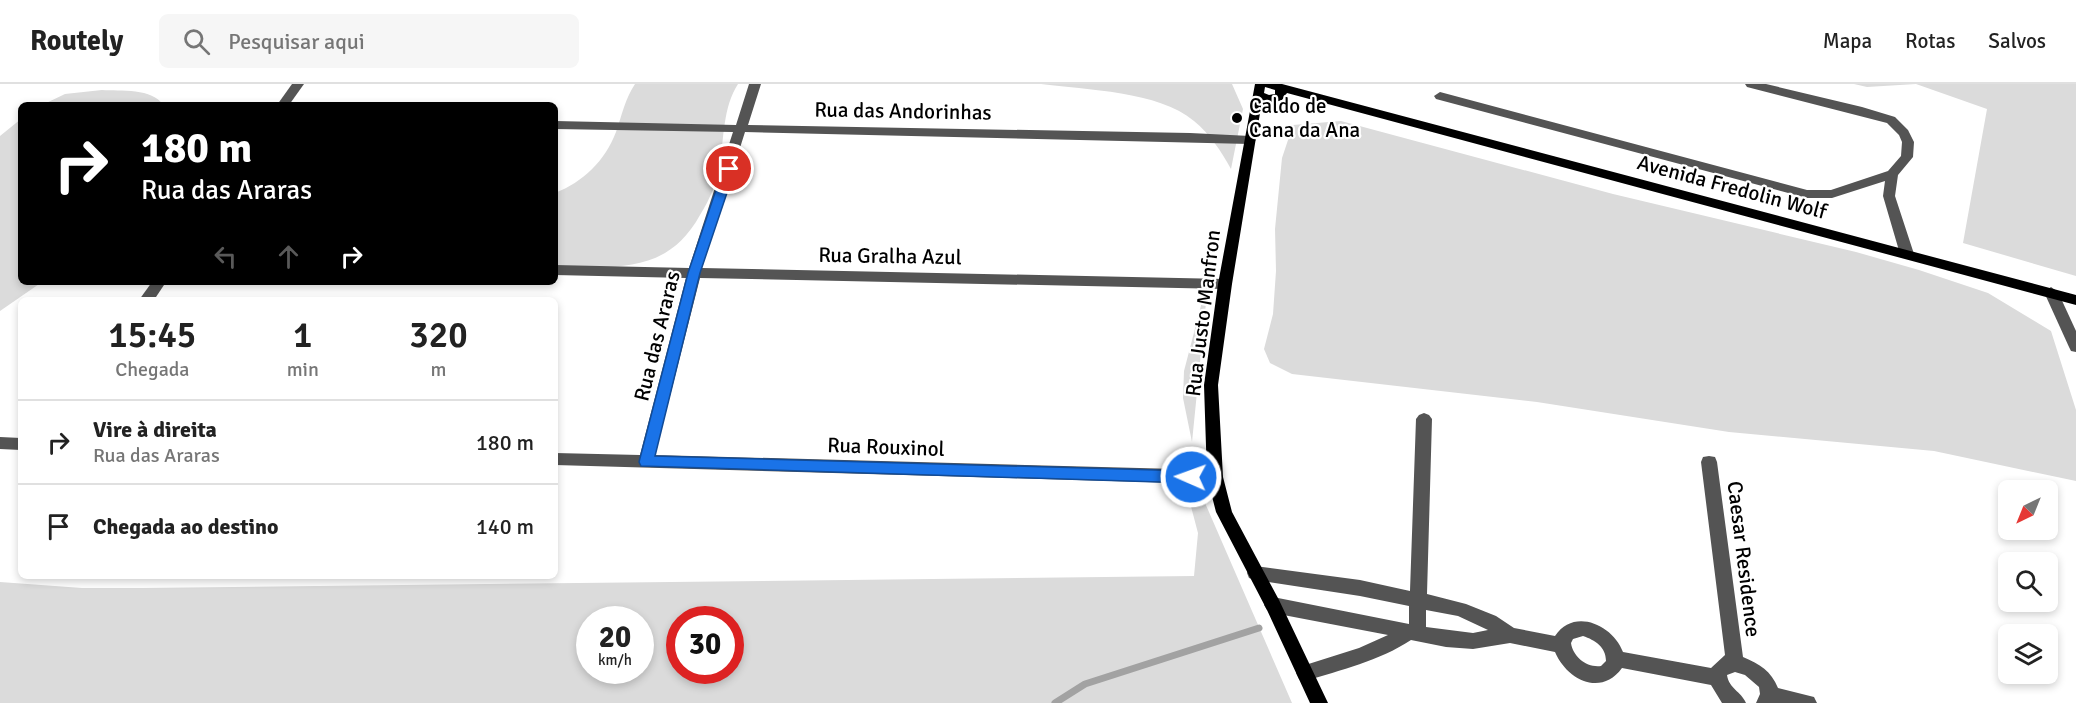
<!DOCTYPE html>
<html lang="pt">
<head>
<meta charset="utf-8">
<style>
  body { margin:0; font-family:Signika,sans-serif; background:#f6f6f6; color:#222; height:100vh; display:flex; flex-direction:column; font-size:22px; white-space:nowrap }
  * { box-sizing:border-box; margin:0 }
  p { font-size:20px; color:#767676 }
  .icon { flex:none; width:33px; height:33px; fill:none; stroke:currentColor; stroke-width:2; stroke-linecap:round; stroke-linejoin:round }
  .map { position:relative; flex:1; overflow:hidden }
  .sheet { position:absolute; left:18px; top:213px; width:540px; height:282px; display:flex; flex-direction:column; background:#fff; border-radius:9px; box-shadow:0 3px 9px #0003 }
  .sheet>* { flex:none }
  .banner { position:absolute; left:18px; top:18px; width:540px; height:183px; border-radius:9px; box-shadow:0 3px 9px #0003; background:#000; color:#fff; overflow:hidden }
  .needle { width:39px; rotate:223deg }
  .fabs { position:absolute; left:1998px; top:396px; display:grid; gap:12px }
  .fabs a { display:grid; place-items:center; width:60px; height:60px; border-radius:9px; background:#fff; box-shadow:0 3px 9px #0003; font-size:30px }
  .speed { position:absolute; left:576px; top:522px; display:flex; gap:12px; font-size:30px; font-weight:700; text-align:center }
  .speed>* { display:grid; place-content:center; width:78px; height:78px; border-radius:50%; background:#fff; box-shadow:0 3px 9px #0003; line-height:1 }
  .speed small { font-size:15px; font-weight:400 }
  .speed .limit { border:9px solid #d22; background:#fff; color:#111 }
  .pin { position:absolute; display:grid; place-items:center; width:51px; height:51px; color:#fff; margin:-26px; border:3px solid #fff; border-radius:50%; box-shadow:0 2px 6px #0007 }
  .me { position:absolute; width:66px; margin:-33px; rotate:272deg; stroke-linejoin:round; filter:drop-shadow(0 0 4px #0008) }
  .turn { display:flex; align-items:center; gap:21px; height:126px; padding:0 24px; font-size:27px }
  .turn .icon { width:78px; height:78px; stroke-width:2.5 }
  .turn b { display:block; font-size:42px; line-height:51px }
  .lanes { display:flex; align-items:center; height:57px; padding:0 24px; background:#0003; justify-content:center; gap:30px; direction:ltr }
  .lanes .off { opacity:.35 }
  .eta { display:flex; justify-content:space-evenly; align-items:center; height:102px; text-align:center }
  .eta b { font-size:36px; font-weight:600; line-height:42px }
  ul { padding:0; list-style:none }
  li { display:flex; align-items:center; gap:18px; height:84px; padding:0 24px; border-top:2px solid #e0e0e0 }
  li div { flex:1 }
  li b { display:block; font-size:22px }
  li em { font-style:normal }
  header { display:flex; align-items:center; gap:36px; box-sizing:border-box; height:84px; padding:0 30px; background:#fff; border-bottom:2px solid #e0e0e0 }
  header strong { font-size:28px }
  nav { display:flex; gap:33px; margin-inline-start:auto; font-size:21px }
  .search { width:420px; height:54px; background:#f6f6f6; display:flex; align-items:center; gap:15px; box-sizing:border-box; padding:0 21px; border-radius:9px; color:#767676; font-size:22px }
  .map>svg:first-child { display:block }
  .green { fill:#dbdbdb; fill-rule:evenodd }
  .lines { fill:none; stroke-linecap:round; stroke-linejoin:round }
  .stream { stroke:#a2a2a2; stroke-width:7 }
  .minor { fill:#545454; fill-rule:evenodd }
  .major { fill:#000; fill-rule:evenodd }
  .route { fill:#1a73e8; stroke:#114b97; stroke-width:1.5 }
  .poi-dot { fill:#000; stroke:#fff; stroke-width:2 }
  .labels { text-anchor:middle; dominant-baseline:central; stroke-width:4.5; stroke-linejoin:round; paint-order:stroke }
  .poi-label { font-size:21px; fill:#000; stroke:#fff; text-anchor:start }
  .street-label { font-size:21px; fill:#000; stroke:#fff }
</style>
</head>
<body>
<header>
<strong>Routely</strong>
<div class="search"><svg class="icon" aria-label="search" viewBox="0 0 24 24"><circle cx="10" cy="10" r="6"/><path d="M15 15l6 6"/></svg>Pesquisar aqui</div>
<nav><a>Mapa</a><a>Rotas</a><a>Salvos</a></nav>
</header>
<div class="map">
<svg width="2076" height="619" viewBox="0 0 2076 619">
  <rect width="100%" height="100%" fill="#fff"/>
  <g class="green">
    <path d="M635,0h103c-15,23 -14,54 -18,80 -3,19 -10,35 -20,51 -33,60 -85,52 -145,51v-73c28,-11 50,-32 61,-61 6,-17 9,-33 19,-48z"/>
    <path d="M1041,0h191l11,25 -12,60c-10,-18 -21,-35 -37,-48 -35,-30 -108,-31 -153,-37z"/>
    <polygon points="1854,0 2076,0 2076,192 1963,159 1987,25 1916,0 1867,3"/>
    <path d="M102,6c18,1 51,-2 61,15h-121l23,-11z"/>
    <polygon points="21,35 21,198 42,198 0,227 0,52"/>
    <polygon points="1341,37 1613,110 1856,168 1919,186 1988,209 2051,247 2076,326 2076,397 1934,367 1729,348 1537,318 1292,290 1270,279 1264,265 1273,230 1276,187 1275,145 1282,74 1293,41"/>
    <polygon points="1211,183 1208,199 1192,358 1183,314 1184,287"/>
    <path d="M1192,389l100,230h-1292v-121l82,6h60l1052,-12 4,-43 -9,-34zM590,536h50v50h-50zM680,536h50v50h-50z"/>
  </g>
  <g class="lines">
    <polyline class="stream" points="1055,619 1085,600 1259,544"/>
    <g class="minor">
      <polygon points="292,0 304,0 289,21 277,21"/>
      <polygon points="749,0 761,0 748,41 1190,49 1250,52 1256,56 1250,60 745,48 702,184 1225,195 1232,200 1225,205 700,194 655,371 1215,386 1221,388 1223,393 1221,398 1215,400 555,381 555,369 640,371 686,194 555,191 555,181 689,184 733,48 555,45 555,37 736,41"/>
      <polygon points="1745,0 1766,0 1862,23 1895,33 1908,46 1914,58 1913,73 1898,91 1895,112 1914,170 1912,173 1907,175 1900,170 1883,112 1885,97 1832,114 1807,114 1436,15 1434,12 1440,8 1807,106 1831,106 1888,87 1901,72 1902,58 1899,51 1887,39 1747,3"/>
      <polygon points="152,198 166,198 154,216 139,216"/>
      <polygon points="2051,203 2058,208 2076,247 2076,268 2071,267 2069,263 2044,208"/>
      <path d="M1424,329l5,2 3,4 -5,175 39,10 30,12 18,12 41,8c19,-29 58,-11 68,16l88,16 14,-13 -24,-193 2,-5 6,-1 6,1 2,5 26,195c17,7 28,14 35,31l36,9 3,6h-61l4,-9 -1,-7 -14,-12 -10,-3 -8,3c2,14 14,16 19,28h-24l-11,-18 -89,-17c-21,29 -55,12 -67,-16l-45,-9 -37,6 -27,-2 -35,-7c-32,21 -70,30 -106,41l-6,-2 -3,-6 3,-6 60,-19 29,-13 -115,-22 -6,-3 -3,-5 3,-5 6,-3 136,27v-18l-49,-10 -105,-16 -6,-2 -2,-5 2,-5 6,-2 105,14 50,11 6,-172 3,-4zM1426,526l32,6 30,14 -15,3 -47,-6zM1583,552c12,4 23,11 23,25l-5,5c-14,2 -28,-9 -30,-23l2,-4z"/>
      <polygon points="0,353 21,354 21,366 0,365"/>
    </g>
    <path class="major" d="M1255,0h27l794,211v10l-789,-212 -5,7 -10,3 -10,-2 -30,183 -14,101 5,92 9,35 47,88 49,103h-18l-43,-93 -51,-98 -9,-35 -3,-92 14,-101zM1265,3l10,3v4l-6,1 -5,-2z"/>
  </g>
  <polygon class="route" points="729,81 735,85 700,189 655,372 1191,387 1196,388 1199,393 1196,397 1191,399 641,382 639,378 688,189 723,85"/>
  <circle class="poi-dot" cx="1237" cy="34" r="6"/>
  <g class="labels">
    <g class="poi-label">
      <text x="1249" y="22">Caldo de<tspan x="1249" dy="24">Cana da Ana</tspan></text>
    </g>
    <g class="street-label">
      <text transform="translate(903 27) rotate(1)">Rua das Andorinhas</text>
      <text transform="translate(1732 103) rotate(15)">Avenida Fredolin Wolf</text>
      <text transform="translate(890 172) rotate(1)">Rua Gralha Azul</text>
      <text transform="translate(1203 229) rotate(-83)">Rua Justo Manfron</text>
      <text transform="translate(657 252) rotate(-76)">Rua das Araras</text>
      <text transform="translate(886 363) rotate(2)">Rua Rouxinol</text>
      <text transform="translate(1744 475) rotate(83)">Caesar Residence</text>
    </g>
  </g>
</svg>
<div class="fabs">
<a><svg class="needle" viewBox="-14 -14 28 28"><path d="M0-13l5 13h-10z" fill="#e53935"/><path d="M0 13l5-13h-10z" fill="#767676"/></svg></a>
<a><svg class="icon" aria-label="search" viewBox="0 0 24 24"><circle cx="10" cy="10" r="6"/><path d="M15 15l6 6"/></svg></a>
<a><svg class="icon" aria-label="layers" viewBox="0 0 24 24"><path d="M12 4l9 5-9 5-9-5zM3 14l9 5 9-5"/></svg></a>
</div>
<div class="speed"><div>20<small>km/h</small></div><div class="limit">30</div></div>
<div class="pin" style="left:729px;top:85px;background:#d93025"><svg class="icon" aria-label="arrive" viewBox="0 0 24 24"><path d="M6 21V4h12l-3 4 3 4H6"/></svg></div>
<svg class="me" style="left:1191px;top:393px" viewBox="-20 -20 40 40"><circle r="17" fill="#1a73e8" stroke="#fff" stroke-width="3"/><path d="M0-11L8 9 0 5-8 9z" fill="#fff"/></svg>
<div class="banner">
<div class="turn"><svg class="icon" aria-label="right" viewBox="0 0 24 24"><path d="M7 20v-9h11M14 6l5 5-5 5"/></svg><div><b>180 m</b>Rua das Araras</div></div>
<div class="lanes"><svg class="icon off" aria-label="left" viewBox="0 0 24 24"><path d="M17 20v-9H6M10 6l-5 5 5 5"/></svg><svg class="icon off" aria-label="ahead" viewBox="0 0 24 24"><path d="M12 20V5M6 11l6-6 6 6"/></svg><svg class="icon" aria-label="right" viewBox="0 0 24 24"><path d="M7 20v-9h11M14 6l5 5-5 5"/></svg></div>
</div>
<section class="sheet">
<div class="eta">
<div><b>15:45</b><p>Chegada</p></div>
<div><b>1</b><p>min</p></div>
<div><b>320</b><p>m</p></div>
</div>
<ul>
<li><svg class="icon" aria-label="right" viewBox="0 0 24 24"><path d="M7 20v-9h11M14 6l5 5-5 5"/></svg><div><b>Vire à direita</b><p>Rua das Araras</p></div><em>180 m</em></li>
<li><svg class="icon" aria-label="arrive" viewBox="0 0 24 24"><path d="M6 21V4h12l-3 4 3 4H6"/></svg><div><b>Chegada ao destino</b></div><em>140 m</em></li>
</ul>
</section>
</div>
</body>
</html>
